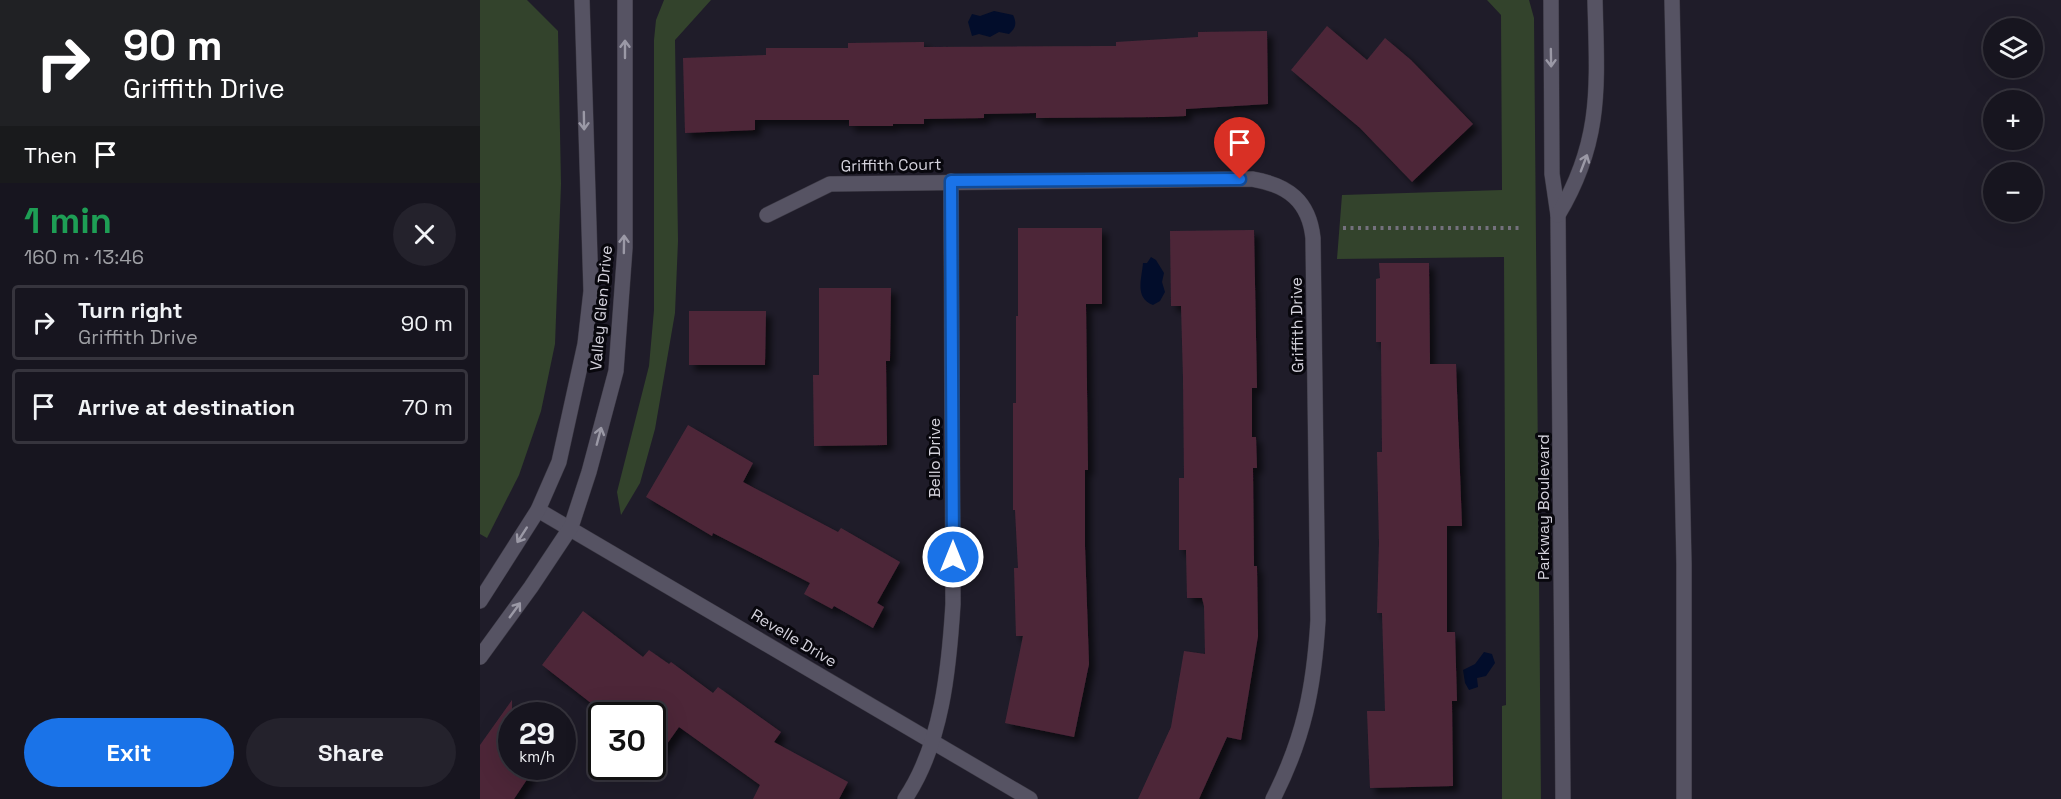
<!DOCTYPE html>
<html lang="en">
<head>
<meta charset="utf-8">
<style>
  body { margin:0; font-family:"Space Grotesk",sans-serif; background:#24222c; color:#f1f3f6; height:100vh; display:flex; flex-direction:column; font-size:22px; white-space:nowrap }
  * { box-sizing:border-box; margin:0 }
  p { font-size:20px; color:#9e9fa4 }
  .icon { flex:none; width:33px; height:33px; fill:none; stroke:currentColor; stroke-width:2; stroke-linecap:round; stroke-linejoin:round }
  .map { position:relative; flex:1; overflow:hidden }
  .details { display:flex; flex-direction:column; background:#17151f; width:480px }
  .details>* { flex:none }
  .hud { background:#202124; color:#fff; overflow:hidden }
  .controls { position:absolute; left:1503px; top:18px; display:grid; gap:12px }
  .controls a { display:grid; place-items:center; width:60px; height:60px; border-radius:50%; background:#17151f; box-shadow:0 6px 24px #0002,0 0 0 2px #36343d; font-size:30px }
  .speed { position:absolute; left:18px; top:702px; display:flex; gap:12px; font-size:30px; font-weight:700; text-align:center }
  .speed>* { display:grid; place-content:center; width:78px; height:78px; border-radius:50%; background:#17151f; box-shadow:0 6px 24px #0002,0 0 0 2px #36343d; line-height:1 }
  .speed small { font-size:15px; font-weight:400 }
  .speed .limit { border:3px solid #111; border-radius:9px; background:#fff; color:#111 }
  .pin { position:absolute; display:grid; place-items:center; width:51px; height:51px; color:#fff; margin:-62px -26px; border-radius:50% 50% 50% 0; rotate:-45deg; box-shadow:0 0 6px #0007 }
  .pin .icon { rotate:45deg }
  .me { position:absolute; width:66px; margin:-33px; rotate:0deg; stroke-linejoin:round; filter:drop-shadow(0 0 4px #0008) }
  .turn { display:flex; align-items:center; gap:21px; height:126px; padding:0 24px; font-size:27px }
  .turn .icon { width:78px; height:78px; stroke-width:2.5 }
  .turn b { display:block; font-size:42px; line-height:51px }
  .then { display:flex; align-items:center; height:57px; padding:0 24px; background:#0003; gap:12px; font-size:22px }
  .round { display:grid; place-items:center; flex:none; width:63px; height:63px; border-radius:32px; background:#24222c }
  .overview { display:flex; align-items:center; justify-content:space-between; height:102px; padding:0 24px }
  h1 { font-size:36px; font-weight:700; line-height:45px; color:#1e9e55 }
  .cta { display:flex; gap:12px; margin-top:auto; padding:12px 24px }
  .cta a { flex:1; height:69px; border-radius:36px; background:#1a73e8; color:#fff; font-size:24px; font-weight:700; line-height:69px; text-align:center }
  .cta a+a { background:#24222c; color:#f1f3f6 }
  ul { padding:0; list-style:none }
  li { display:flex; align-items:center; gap:18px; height:75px; margin:0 12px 9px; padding:0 12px; border:3px solid #36343d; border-radius:6px }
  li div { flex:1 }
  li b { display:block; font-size:22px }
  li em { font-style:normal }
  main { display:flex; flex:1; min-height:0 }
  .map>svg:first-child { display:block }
  .green { fill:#33432c }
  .water { fill:#020d2b }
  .building { fill:#4d2739; filter:url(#shadow) }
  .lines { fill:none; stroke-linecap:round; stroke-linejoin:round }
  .minor-casing { stroke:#3a3742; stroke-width:16 }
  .path { stroke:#74717d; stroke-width:4; stroke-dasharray:3 4.5; stroke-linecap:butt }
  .minor { stroke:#565363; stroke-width:15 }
  .oneway { stroke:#9b99a6 }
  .route-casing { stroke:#114b97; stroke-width:15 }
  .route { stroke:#1a73e8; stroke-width:10 }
  .labels { text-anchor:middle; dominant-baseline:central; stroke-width:6; stroke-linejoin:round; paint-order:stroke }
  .street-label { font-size:16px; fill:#d4d2dc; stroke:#08070d }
</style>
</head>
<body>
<main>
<section class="details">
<div class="hud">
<div class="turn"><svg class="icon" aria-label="right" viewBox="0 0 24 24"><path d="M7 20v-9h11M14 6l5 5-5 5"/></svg><div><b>90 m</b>Griffith Drive</div></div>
<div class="then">Then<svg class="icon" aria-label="arrive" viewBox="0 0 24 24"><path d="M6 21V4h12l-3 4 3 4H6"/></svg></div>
</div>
<div class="overview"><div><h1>1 min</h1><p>160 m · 13:46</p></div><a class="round"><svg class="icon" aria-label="close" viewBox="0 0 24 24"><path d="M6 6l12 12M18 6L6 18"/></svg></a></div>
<ul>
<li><svg class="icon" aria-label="right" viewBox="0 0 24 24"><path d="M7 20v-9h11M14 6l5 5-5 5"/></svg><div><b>Turn right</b><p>Griffith Drive</p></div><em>90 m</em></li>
<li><svg class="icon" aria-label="arrive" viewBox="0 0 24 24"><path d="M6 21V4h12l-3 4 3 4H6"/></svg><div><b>Arrive at destination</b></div><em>70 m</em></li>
</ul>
<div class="cta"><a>Exit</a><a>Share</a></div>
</section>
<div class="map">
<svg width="1581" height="799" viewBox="0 0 1581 799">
  <defs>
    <filter id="shadow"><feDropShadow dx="5.5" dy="5.5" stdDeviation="3" flood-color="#0009"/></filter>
  </defs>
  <rect width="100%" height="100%" fill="#1f1c29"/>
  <g class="green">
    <polygon points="0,0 47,0 78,31 81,184 75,344 61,411 39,475 7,538 0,534"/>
    <polygon points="184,0 231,0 195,40 198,241 195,313 175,429 160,483 141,515 137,492 169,366 174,310 174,40 176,20"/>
    <polygon points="1007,0 1049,0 1054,18 1061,799 1022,799 1022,706 1026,705 1024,257 857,259 862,195 1022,190 1021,15"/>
  </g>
  <g class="water">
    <path d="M514,11l19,4c4,8 3,13 -4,19l-10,-2 -9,5 -11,-3 -7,2 -4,-14 4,-8 8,2z"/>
    <path d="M671,257l5,3 8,13 -2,9 3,10 -5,9 -7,4c-19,-7 -11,-27 -10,-42h4z"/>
    <polygon points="1004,652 1012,654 1015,663 1006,676 997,678 998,687 989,690 985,683 983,670 995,664"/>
  </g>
  <g class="building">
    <polygon points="847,26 887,60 905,38 931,60 993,124 932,182 880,128 811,70"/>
    <polygon points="787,31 788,104 706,109 706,116 682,117 556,118 556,113 504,114 504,118 444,119 444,124 413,124 413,126 369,126 369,120 275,120 275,130 205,133 203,58 286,55 286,48 368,48 368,43 444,42 444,47 636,46 636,42 718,37 718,32"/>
    <polygon points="538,228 622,228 622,304 606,304 608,470 605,470 605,546 609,664 594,737 525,723 543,636 536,636 534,568 538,568 535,510 533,510 533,403 536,403 536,316 538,316"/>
    <polygon points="774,230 777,388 772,388 772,437 776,437 777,468 773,468 774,566 777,566 778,636 761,740 747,737 719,799 658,799 691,727 704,651 725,654 724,606 722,598 707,598 706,550 699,550 699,478 704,478 703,378 701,306 691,306 690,231"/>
    <polygon points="899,263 949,263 950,364 976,364 982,526 967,526 967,632 975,632 977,701 972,701 973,786 890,788 887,711 905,711 902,613 897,613 899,543 897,452 902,452 901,342 896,342 896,279 900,278"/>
    <polygon points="339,288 411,288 410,361 406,361 407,445 334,446 333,375 339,375"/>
    <polygon points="209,311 286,311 285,365 209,365"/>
    <polygon points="208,425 273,463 263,482 358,532 361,528 420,562 397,603 404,607 393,628 354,606 352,609 324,594 330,583 233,533 232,536 166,497"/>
    <polygon points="103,611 163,657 169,650 189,664 191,662 233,693 238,687 301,732 294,742 368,782 359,799 273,799 280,785 199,727 172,765 172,716 135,716 119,704 116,707 62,665"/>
    <polygon points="32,700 32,766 56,766 34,799 0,799 0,745"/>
  </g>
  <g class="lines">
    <g class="minor-casing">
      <g id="minor">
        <polyline points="1071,0 1072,174 1078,215 1083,799"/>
        <polyline points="1192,0 1204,564 1204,799"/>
        <path d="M287,215l63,-31 422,-5c36,6 57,22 61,59l5,382c-4,68 -14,118 -45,179"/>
        <path d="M1078,215c45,-75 39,-131 37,-215"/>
        <polyline points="58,510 550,799"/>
        <polyline points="0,601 58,510 79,462 105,344 111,291 102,0"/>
        <polyline points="0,657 51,587 91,527 109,472 136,371 145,248 145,0"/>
        <path d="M425,799c37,-55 44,-130 48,-195l-2,-423"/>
      </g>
    </g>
    <polyline class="path" points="863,228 1041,228"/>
    <use href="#minor" class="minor"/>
  </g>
  <defs><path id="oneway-shaft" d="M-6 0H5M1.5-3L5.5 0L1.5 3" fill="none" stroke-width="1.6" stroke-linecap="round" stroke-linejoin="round" transform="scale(1.5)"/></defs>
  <g class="oneway">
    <use href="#oneway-shaft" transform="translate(145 49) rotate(-90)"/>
    <use href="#oneway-shaft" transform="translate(1071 58) rotate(89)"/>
    <use href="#oneway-shaft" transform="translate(104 121) rotate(89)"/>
    <use href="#oneway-shaft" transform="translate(1104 163) rotate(-69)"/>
    <use href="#oneway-shaft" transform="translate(144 244) rotate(-89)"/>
    <use href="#oneway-shaft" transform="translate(119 436) rotate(-75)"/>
    <use href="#oneway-shaft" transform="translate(42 535) rotate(123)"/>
    <use href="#oneway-shaft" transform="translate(35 610) rotate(-54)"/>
  </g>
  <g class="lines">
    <g class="route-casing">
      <polyline id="route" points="473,557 471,181 760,179"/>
    </g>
    <use href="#route" class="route"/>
  </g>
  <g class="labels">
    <g class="street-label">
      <text transform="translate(411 165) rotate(-1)">Griffith Court</text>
      <text transform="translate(121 308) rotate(-85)">Valley Glen Drive</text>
      <text transform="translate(817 325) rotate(-91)">Griffith Drive</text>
      <text transform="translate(454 458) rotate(-90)">Bello Drive</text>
      <text transform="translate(1063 507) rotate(-90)">Parkway Boulevard</text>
      <text transform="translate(314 638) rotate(31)">Revelle Drive</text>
    </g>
  </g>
</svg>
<div class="controls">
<a><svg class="icon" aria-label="layers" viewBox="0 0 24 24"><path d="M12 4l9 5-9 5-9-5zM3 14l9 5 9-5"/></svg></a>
<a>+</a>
<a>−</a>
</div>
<div class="speed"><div>29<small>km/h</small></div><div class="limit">30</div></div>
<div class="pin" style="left:760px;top:179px;background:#d93025"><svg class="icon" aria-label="arrive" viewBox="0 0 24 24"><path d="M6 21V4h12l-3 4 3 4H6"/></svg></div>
<svg class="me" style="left:473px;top:557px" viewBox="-20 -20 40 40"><circle r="17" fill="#1a73e8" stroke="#fff" stroke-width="3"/><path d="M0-11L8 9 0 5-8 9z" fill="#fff"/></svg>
</div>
</main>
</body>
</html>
